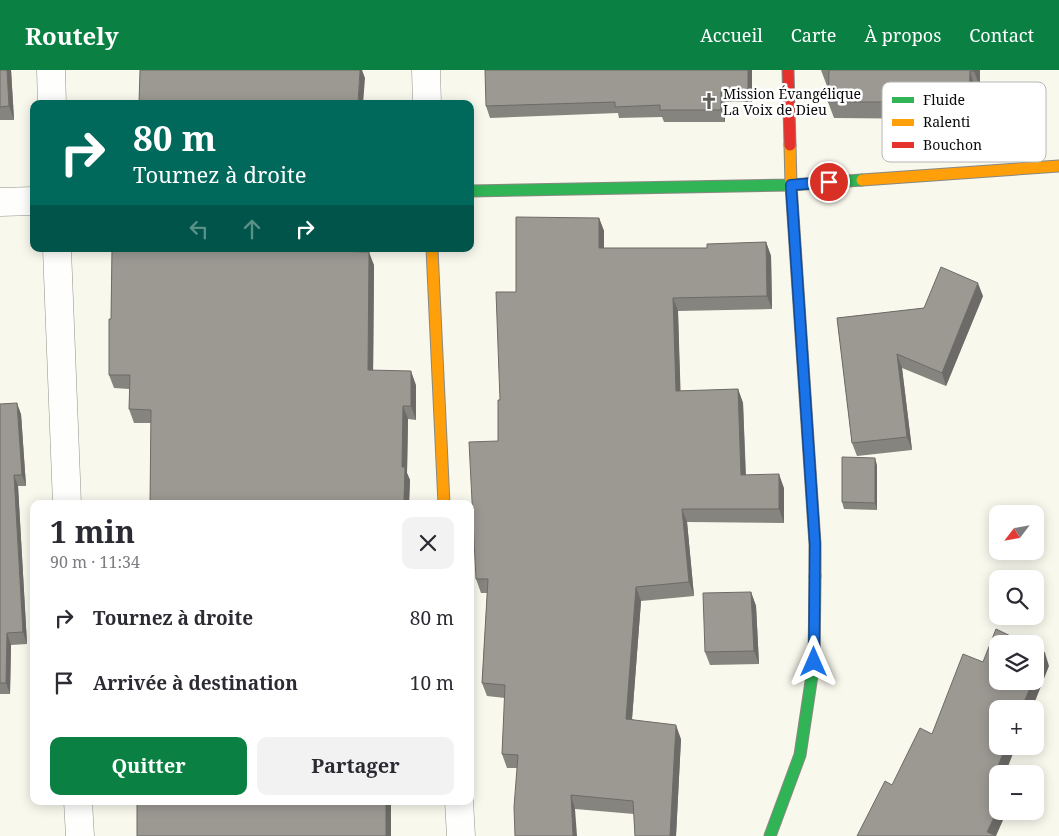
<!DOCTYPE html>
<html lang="fr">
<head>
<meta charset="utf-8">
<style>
  body { margin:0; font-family:"Noto Serif",serif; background:#f2f2f3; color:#2b2b33; height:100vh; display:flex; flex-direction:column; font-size:19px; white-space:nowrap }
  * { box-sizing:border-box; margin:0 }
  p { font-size:16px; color:#7c7c81 }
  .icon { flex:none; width:28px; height:28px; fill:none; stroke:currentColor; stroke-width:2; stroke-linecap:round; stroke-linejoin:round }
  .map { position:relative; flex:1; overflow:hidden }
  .drawer { position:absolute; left:30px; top:430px; width:444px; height:305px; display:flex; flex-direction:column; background:#fff; border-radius:10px; box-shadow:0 2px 12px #0003 }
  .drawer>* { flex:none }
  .guide { position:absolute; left:30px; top:30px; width:444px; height:152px; border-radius:10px; box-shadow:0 2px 12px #0003; background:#00695c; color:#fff; overflow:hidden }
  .needle { width:32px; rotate:239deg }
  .tools { position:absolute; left:989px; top:435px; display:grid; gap:10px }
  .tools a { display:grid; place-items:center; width:55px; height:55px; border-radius:10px; background:#fff; box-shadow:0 2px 12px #0003; font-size:25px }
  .pin { position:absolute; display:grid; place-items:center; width:42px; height:42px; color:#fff; margin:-21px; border:2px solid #fff; border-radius:50%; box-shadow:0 1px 5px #0007 }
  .me { position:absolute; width:55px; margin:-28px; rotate:0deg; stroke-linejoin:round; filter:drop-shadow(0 0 4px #0008) }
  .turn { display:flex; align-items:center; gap:18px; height:105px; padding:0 20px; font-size:22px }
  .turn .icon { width:65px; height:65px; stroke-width:2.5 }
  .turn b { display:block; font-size:35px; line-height:42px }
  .lanes { display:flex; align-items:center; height:48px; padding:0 20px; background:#0003; justify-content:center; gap:25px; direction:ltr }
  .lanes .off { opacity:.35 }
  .round { display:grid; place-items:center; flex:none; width:52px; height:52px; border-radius:10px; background:#f2f2f3 }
  .head { display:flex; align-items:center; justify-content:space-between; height:85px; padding:0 20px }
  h1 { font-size:30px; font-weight:700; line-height:38px }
  .cta { display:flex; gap:10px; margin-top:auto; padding:10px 20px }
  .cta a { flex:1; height:58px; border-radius:10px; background:#0b8043; color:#fff; font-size:20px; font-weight:700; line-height:58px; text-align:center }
  .cta a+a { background:#f2f2f3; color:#2b2b33 }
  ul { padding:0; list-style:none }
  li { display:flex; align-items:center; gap:15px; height:65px; padding:0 20px }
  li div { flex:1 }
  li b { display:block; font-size:19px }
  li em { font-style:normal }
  header { display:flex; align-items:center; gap:30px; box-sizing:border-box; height:70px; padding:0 25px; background:#0b8043; color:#fff }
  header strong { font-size:24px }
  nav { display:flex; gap:28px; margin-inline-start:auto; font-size:18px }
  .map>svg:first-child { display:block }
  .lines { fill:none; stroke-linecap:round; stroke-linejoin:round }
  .street-casing { stroke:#92918c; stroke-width:29 }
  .fast-casing { stroke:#888883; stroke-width:13 }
  .slow-casing { stroke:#888883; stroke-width:13 }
  .jam-casing { stroke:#888883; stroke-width:13 }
  .street { stroke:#fefefc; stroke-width:28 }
  .fast { stroke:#30b455; stroke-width:11 }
  .slow { stroke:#ff9f0a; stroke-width:11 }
  .jam { stroke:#e5322d; stroke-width:11 }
  .wall { fill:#86847e }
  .shaded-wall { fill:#6d6b67 }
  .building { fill:#9c9993; stroke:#6d6b67 }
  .route-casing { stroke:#114b97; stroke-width:12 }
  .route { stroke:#1a73e8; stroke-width:9 }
  .labels { text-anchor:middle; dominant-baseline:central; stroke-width:5; stroke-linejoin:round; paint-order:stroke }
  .poi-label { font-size:14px; fill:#0a0a0a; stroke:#fff; text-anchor:start }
  .key { fill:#fff; stroke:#b6b6b6; stroke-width:1 }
  .key-label { font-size:14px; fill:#0a0a0a }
</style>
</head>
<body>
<header>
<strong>Routely</strong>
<nav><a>Accueil</a><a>Carte</a><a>À propos</a><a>Contact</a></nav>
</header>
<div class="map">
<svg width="1059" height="766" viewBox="0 0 1059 766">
  <rect width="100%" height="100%" fill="#f9f8ed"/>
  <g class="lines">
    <g class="street-casing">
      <g id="street">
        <polyline points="51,0 52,34"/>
        <polyline points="426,0 427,34"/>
        <polyline points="0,132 34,131"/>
        <polyline points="57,179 67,434"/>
        <polyline points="78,731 80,766"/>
        <polyline points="459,731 461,766"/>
      </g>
    </g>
    <g class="fast-casing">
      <g id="fast">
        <polyline points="470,121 791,115 862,110"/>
        <polyline points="770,766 800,685 814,592 815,506"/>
      </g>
    </g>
    <g class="slow-casing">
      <g id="slow">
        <polyline points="790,75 791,115 815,474 815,506"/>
        <polyline points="862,110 1059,96"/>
        <polyline points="432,179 444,434"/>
      </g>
    </g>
    <g class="jam-casing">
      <polyline id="jam" points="788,0 790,75"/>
    </g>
    <use href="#street" class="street"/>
    <use href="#fast" class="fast"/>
    <use href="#slow" class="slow"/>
    <use href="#jam" class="jam"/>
  </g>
  <g class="wall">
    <polygon points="0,0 11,0 14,50 0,50"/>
    <polygon points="752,0 752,32 725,32 725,52 664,52 662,47 619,48 618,43 490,48 486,36"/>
    <polygon points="821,0 980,0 980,18 975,18 975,46 943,46 943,49 834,48 828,32 829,16 827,16"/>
    <polygon points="599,148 604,161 604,178 707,178 766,172 771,186 772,239 678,241 680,321 738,319 743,333 746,405 784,418 784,453 687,452 694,526 641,531 632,649 681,669 676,766 635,766 634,744 575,739 517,698 507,698 502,684 505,628 487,626 482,613 487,523 481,523 476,509 498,371 500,330"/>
    <polygon points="112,179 297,179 297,181 374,195 373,300 416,315 416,350 408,349 407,403 410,410 409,434 150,434 151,353 134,353 129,339 129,319 114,318 109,305 111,249"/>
    <polygon points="983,226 946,316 902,298 912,380 857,386 852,373 837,248 924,238"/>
    <polygon points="0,334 21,344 26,416 18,416 27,574 11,575 10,624 0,624"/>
    <polygon points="877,395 877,440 844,439 842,432"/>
    <polygon points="751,522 756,536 759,594 710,595 705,582"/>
    <polygon points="129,731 419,731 419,732 391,732 391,766 137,766 137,733 129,733"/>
  </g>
  <g class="shaded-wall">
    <polygon points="7,0 11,0 14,50 9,36"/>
    <polygon points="360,0 362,0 365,8 363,34 358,34"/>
    <polygon points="748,0 752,0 752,32 748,21"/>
    <polygon points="974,0 980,0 980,18 974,1"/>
    <polygon points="970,1 975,18 975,46 969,30"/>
    <polygon points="721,21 725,32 725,52 721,40"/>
    <polygon points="937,29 943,46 943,49 937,32"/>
    <polygon points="599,148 604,161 604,191 599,178"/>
    <polygon points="766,172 771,186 772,239 767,226"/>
    <polygon points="369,182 374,195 373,314 368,300"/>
    <polygon points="978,213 983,226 946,316 942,303"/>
    <polygon points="673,228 678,241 681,335 676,321"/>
    <polygon points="897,284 902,298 912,380 907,367"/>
    <polygon points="411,301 416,315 416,350 411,336"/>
    <polygon points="738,319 743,333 746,418 741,405"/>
    <polygon points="17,333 21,344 26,416 22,405"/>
    <polygon points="403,336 408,349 407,403 410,410 409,434 405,434 404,431 402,397"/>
    <polygon points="875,388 877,395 877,440 875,433"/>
    <polygon points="779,404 784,418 784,453 779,439"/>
    <polygon points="14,405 18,416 27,574 23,562"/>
    <polygon points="682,439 687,452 694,526 689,512"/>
    <polygon points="636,517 641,531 631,662 626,649"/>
    <polygon points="751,522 756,536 759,594 754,581"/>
    <polygon points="7,563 11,575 10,624 6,613"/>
    <polygon points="1045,583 1049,596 1032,639 1021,639 1033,611 1035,611 1035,606"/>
    <polygon points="676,655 681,669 676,766 670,766"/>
    <polygon points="1006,676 1016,676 1005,704 998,696"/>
    <polygon points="571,725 575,739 577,766 573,766"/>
    <rect x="386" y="731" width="5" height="35"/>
    <polygon points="998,739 998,741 1007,741 996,766 987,762"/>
  </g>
  <g class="building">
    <polygon points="0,0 7,0 9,36 0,37"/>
    <polygon points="140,0 360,0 358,34 139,34"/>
    <polygon points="485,0 748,0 748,21 721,21 721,40 660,40 660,35 615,37 615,32 486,36"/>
    <polygon points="829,0 974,0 974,1 970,1 969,30 937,29 937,32 828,32"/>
    <polygon points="516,147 599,148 599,178 707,178 707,174 766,172 767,226 673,228 676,321 738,319 741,405 779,404 779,439 682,439 689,512 636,517 626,649 676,655 670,766 635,766 633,731 571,725 573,766 515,766 514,737 518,685 502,684 505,615 482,613 488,509 476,509 469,372 498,371 498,330 500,330 496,222 516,222"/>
    <polygon points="112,179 292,179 292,180 369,182 368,300 411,301 411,336 403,336 402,397 405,397 404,431 407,431 407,434 150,434 151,340 129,339 130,305 109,305 109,249 111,249"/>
    <polygon points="941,197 978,213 942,303 897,284 907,367 852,373 837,248 924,238"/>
    <polygon points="17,333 22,405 14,405 23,562 7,563 6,613 0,613 0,334"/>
    <polygon points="842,387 875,388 875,433 842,432"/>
    <polygon points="751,522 754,581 705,582 703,523"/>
    <polygon points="996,559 1027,574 998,574 998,611 1033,611 1021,639 998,639 998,676 1006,676 998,696 1014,704 998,704 998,739 987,762 996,766 857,766 885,711 892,715 920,658 932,664 963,584 983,592"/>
    <polygon points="1035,578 1045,583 1035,606"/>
    <rect x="137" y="731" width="249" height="35"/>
  </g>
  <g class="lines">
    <g class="route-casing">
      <polyline id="route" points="814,592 815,474 791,115 829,112"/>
    </g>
    <use href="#route" class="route"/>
  </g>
  <defs>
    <g id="church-bare" transform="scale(1.35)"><path d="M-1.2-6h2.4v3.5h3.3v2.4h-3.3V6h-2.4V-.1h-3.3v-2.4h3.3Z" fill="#5e5d59" stroke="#fff" stroke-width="2.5" paint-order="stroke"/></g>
  </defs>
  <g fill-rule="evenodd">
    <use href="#church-bare" x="709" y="31"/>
  </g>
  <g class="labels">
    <g class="poi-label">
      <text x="723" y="23">Mission Évangélique<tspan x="723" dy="16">La Voix de Dieu</tspan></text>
    </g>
  </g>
  <rect x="882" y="12" width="164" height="80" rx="8" class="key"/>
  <rect x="892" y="27" width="22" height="6" fill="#30b455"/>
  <rect x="892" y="49" width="22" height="7" fill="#ff9f0a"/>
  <rect x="892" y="72" width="22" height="6" fill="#e5322d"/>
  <g class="key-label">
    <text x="923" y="35">Fluide</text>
    <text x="923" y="57">Ralenti</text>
    <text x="923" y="80">Bouchon</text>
  </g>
</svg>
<div class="tools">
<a><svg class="needle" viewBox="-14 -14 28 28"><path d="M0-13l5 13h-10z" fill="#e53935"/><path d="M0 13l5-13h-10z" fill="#7c7c81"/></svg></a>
<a><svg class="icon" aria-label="search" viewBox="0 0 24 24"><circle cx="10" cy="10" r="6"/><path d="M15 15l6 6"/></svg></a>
<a><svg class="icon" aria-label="layers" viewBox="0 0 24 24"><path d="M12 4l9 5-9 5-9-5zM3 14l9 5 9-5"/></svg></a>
<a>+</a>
<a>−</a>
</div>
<div class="pin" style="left:829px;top:112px;background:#d93025"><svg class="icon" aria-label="arrive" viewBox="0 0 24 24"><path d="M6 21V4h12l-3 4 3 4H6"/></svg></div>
<svg class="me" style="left:814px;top:592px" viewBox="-20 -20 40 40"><path d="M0-17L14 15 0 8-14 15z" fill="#1a73e8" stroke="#fff" stroke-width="4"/></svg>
<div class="guide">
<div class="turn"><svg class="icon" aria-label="right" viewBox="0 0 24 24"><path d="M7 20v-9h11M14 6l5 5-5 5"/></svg><div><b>80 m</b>Tournez à droite</div></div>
<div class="lanes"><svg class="icon off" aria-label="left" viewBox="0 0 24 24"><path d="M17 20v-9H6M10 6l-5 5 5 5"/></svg><svg class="icon off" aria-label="ahead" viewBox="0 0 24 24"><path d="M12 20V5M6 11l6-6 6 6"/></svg><svg class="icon" aria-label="right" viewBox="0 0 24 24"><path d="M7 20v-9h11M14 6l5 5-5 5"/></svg></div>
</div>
<section class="drawer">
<div class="head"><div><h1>1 min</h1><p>90 m · 11:34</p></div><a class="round"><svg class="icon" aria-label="close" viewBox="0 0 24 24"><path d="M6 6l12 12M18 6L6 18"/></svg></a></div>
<ul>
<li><svg class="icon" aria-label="right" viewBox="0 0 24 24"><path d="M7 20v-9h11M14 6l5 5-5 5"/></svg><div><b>Tournez à droite</b></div><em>80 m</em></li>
<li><svg class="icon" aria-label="arrive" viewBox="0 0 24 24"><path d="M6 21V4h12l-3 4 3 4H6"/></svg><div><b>Arrivée à destination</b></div><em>10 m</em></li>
</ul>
<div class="cta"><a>Quitter</a><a>Partager</a></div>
</section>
</div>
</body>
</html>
